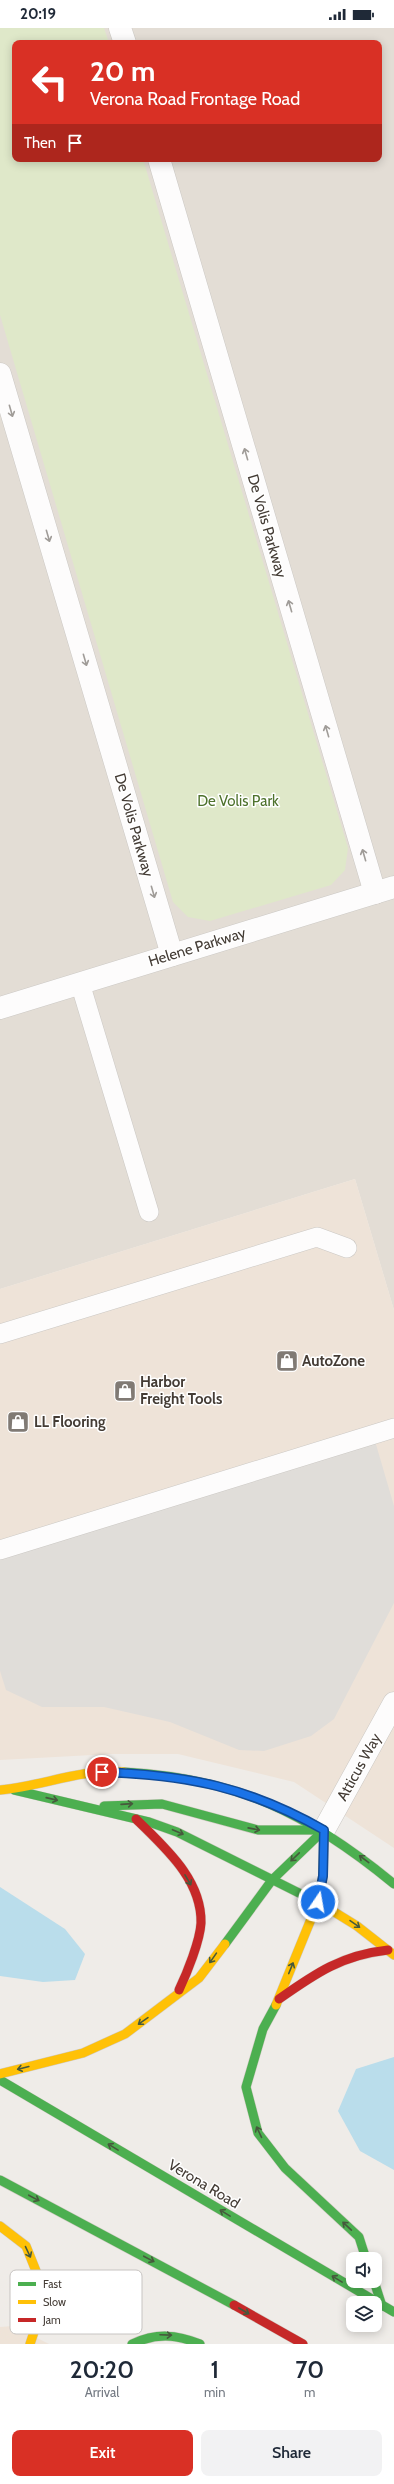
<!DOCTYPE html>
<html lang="en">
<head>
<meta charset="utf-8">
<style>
  body { margin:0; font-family:Cabin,sans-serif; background:#f2f2f3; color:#1f2937; height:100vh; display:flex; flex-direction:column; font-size:15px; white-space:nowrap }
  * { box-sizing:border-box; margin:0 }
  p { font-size:13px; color:#747a83 }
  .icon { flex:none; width:22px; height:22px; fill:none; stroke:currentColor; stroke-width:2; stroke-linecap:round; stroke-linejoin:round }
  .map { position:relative; height:2316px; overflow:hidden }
  .drawer { display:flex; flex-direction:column; background:#fff; flex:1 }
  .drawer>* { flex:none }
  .banner { position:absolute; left:12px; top:12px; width:370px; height:122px; border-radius:8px; box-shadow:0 2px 10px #0003; background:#d93025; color:#fff; overflow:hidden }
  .tools { position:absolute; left:346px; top:2224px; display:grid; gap:8px }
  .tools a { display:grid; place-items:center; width:36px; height:36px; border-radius:8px; background:#fff; box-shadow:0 2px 10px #0003; font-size:20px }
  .pin { position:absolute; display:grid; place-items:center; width:34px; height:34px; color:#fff; margin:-17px; border:2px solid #fff; border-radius:50%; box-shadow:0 1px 4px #0007 }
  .me { position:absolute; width:44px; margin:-22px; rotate:12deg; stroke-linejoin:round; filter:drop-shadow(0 0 3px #0008) }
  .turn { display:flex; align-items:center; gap:14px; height:84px; padding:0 12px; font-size:18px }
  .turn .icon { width:52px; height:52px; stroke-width:2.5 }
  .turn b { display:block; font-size:28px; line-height:34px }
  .then { display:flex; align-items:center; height:38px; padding:0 12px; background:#0003; gap:8px; font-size:15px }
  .eta { display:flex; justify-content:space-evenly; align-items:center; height:68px; text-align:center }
  .eta b { font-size:24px; font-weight:600; line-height:28px }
  .action { display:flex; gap:8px; margin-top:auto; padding:8px 12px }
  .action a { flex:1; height:46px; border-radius:8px; background:#d93025; color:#fff; font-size:16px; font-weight:600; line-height:46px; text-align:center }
  .action a+a { background:#f2f2f3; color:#1f2937 }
  .status { display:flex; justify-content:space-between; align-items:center; height:28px; padding:0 20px; background:#fff; direction:ltr }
  .status svg { height:11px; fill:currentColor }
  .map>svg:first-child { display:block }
  .residential { fill:#e3ddd5; fill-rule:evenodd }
  .commercial { fill:#eee3d8 }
  .green { fill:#dfe8c9 }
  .parking { fill:#e0ddd9 }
  .water { fill:#baddeb }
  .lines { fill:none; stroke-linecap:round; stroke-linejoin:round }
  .lane-casing { stroke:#cbc8c4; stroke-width:20 }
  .street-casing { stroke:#cbc8c4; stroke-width:23 }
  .fast-casing { stroke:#cfc9c1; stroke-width:10 }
  .slow-casing { stroke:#cfc9c1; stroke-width:10 }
  .jam-casing { stroke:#cfc9c1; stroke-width:10 }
  .lane { stroke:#fdfcfc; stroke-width:19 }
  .street { stroke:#fdfcfc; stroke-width:22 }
  .fast { stroke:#4caf50; stroke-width:9 }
  .slow { stroke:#ffc107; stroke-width:9 }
  .jam { stroke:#c62828; stroke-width:9 }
  .oneway { stroke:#a09c98 }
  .oneway2 { stroke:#46593c }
  .route-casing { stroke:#114b97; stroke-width:10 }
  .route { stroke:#1a73e8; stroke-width:7 }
  .labels { text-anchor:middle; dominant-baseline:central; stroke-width:3; stroke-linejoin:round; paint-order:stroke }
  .street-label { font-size:15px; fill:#443c35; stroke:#fff }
  .park-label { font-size:15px; fill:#4e722c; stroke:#fff }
  .poi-label { font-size:15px; font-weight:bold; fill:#443c35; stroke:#fff; text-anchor:start }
  .key { fill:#fff; stroke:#c7c4c2; stroke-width:1 }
  .key-label { font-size:11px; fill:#443c35 }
</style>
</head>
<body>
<div class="status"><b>20:19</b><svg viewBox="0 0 49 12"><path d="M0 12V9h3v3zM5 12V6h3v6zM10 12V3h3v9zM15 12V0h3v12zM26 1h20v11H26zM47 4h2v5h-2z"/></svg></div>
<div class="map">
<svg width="394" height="2316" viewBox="0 0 394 2316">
  <rect width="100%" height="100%" fill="#efece8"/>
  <path class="residential" d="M0,0h394v1282l-39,-131 -355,110zM15,15h364v116h-364z"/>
  <g class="commercial">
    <polygon points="355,1151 394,1282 394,1820 294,1754 178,1726 111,1726 0,1732 0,1261"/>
    <polygon points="13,2298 49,2316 0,2316 0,2299"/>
  </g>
  <polygon class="green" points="0,0 104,0 109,15 15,15 15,131 143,131 348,820 345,842 331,857 210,893 188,889 173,874 0,287"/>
  <polygon class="parking" points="373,1406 394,1478 394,1575 334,1691 311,1708 264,1723 239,1722 170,1694 104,1679 42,1679 6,1662 0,1643 0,1522"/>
  <g class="water">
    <polygon points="0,1859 65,1901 85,1926 75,1952 43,1954 0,1948"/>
    <polygon points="394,2029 394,2142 360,2123 338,2083 356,2041"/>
  </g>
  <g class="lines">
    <g class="lane-casing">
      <g id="lane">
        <polyline points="80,955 149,1184"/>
        <polyline points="0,1306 317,1209 347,1220"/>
        <polyline points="0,1522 394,1400"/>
      </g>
    </g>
    <g class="street-casing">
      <g id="street">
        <polyline points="120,0 125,15"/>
        <polyline points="159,131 375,865"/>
        <polyline points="0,346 172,927"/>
        <polyline points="0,980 394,859"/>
        <polyline points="324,1802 394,1675"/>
      </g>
    </g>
    <g class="fast-casing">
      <g id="fast">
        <path d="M124,1744c112,6 184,41 270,112"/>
        <polyline points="14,1762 149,1794 177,1804 323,1877"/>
        <polyline points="104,1778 162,1776 258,1802 322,1802"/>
        <polyline points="225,1916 272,1852 324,1802"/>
        <polyline points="276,1977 263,2001 246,2059 258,2105 285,2140 359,2209 366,2231"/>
        <polyline points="0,2052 394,2284"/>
        <polyline points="0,2152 234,2277"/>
        <polyline points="374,2253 382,2278"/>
        <path d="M132,2316c24,-11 44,-10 68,0"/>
      </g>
    </g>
    <g class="slow-casing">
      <g id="slow">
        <path d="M0,1762c44,-4 77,-21 124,-18"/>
        <polyline points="323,1877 357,1898 394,1927"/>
        <polyline points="276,1977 318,1874 323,1848 324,1802"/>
        <polyline points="0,2046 83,2025 125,2006 199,1950 225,1916"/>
        <polyline points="0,2198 26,2218 38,2248 40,2286 30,2316"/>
      </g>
    </g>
    <g class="jam-casing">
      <g id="jam">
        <path d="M136,1791c28,28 66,60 65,104 -1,18 -14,50 -22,67"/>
        <path d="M279,1971c37,-26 63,-44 109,-49"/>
        <polyline points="234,2277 303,2316"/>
      </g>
    </g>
    <use href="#lane" class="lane"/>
    <use href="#street" class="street"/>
    <use href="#fast" class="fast"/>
    <use href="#slow" class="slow"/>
    <use href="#jam" class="jam"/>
  </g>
  <defs><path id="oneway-shaft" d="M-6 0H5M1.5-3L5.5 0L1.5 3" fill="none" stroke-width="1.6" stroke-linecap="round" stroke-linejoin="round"/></defs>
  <g class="oneway">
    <use href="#oneway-shaft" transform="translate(11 383) rotate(74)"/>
    <use href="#oneway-shaft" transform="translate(246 426) rotate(-106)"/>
    <use href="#oneway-shaft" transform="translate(48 508) rotate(74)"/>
    <use href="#oneway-shaft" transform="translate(290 578) rotate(-106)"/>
    <use href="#oneway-shaft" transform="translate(85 632) rotate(74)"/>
    <use href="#oneway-shaft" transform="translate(327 703) rotate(-106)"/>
    <use href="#oneway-shaft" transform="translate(364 827) rotate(-106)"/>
    <use href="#oneway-shaft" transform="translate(153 864) rotate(74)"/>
  </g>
  <g class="oneway2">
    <use href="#oneway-shaft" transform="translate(52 1771) rotate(13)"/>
    <use href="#oneway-shaft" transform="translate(127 1776) rotate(-4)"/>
    <use href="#oneway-shaft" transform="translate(254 1801) rotate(11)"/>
    <use href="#oneway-shaft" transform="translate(178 1804) rotate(23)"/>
    <use href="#oneway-shaft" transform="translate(295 1829) rotate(136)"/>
    <use href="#oneway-shaft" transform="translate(364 1831) rotate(-143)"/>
    <use href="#oneway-shaft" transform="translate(188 1852) rotate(60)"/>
    <use href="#oneway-shaft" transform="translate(355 1896) rotate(35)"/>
    <use href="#oneway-shaft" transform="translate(213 1930) rotate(125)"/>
    <use href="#oneway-shaft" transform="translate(291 1940) rotate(-68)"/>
    <use href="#oneway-shaft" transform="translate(143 1993) rotate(145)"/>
    <use href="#oneway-shaft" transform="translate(23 2040) rotate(166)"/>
    <use href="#oneway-shaft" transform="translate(259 2104) rotate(-115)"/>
    <use href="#oneway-shaft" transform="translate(113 2119) rotate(-149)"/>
    <use href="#oneway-shaft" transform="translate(34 2170) rotate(28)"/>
    <use href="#oneway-shaft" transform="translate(225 2185) rotate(-149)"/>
    <use href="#oneway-shaft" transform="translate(347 2198) rotate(-137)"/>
    <use href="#oneway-shaft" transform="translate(28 2224) rotate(65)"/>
    <use href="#oneway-shaft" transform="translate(149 2231) rotate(28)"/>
    <use href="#oneway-shaft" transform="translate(337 2251) rotate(-149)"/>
    <use href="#oneway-shaft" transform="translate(244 2283) rotate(30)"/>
    <use href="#oneway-shaft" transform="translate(166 2307) rotate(2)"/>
  </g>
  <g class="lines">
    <g class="route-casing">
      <path id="route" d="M102,1744c86,3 146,15 222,58l-1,46 -5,26"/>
    </g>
    <use href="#route" class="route"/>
  </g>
  <defs>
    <g id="shop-square" transform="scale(1.15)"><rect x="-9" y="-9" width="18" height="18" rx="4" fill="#807a74" stroke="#fff"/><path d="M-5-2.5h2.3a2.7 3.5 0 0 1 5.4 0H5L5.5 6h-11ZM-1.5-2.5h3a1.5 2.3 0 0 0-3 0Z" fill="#fff"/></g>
  </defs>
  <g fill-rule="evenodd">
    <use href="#shop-square" x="287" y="1333"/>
    <use href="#shop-square" x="125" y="1363"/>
    <use href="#shop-square" x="18" y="1394"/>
  </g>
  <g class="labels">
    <g class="street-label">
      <text transform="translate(267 498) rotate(74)">De Volis Parkway</text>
      <text transform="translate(134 797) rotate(74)">De Volis Parkway</text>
      <text transform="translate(197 919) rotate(-17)">Helene Parkway</text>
      <text transform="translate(359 1739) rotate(-61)">Atticus Way</text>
      <text transform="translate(204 2156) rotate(31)">Verona Road</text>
    </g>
    <g class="park-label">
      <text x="238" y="773">De Volis Park</text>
    </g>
    <g class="poi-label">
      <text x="302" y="1333">AutoZone</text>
      <text x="140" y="1354">Harbor<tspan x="140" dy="17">Freight Tools</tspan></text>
      <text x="34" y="1394">LL Flooring</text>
    </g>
  </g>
  <rect x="10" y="2242" width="132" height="64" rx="6" class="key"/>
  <rect x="18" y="2254" width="18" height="4" fill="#4caf50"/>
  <rect x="18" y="2272" width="18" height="4" fill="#ffc107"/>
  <rect x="18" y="2290" width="18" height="4" fill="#c62828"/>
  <g class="key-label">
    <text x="43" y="2260">Fast</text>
    <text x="43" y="2278">Slow</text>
    <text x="43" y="2296">Jam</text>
  </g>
</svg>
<div class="tools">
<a><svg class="icon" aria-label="sound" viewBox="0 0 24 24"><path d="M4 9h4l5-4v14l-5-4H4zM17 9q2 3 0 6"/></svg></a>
<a><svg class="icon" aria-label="layers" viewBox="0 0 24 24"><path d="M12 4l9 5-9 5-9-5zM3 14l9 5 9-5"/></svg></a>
</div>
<div class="pin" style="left:102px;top:1744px;background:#d93025"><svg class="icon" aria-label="arrive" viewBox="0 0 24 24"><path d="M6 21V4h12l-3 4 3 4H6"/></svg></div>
<svg class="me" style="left:318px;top:1874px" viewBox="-20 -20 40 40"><circle r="17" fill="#1a73e8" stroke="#fff" stroke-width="3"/><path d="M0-11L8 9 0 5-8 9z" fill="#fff"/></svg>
<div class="banner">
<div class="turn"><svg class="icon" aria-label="left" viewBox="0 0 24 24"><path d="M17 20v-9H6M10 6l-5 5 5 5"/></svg><div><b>20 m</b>Verona Road Frontage Road</div></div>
<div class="then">Then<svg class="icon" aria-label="arrive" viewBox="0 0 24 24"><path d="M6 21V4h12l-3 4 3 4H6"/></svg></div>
</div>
</div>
<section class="drawer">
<div class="eta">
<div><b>20:20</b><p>Arrival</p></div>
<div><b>1</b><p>min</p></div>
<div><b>70</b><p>m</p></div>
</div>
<div class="action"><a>Exit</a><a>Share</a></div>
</section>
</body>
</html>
